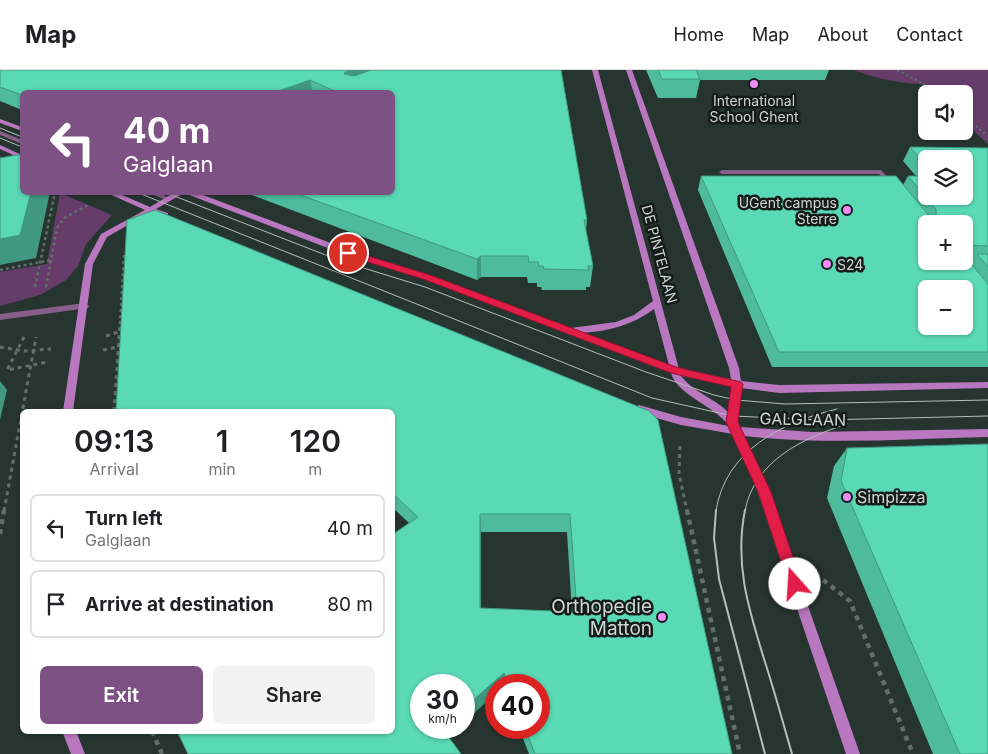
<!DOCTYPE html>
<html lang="en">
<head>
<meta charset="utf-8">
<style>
  body { margin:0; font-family:Inter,sans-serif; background:#f2f2f2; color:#202124; height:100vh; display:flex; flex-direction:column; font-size:19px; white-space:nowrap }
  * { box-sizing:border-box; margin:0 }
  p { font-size:16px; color:#757577 }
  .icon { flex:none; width:28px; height:28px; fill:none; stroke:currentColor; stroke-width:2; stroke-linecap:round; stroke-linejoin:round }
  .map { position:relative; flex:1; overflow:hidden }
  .details { position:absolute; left:20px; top:339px; width:375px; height:325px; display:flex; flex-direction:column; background:#fff; border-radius:8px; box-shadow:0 1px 4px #0004 }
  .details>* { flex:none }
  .top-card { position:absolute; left:20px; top:20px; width:375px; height:105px; border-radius:8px; box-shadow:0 1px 4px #0004; background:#7d5183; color:#fff; overflow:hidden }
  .buttons { position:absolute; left:918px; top:15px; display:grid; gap:10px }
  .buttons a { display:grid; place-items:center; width:55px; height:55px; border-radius:8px; background:#fff; box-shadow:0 1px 4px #0004; font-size:25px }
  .speed { position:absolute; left:410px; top:604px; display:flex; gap:10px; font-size:25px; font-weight:700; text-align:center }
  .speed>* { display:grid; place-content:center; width:65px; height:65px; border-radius:50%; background:#fff; box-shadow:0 1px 4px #0004; line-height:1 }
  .speed small { font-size:12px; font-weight:400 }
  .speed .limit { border:8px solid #d22; background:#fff; color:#111 }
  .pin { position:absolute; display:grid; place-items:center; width:42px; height:42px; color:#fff; margin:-21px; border:2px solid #fff; border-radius:50%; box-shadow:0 1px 5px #0007 }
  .me { position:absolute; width:55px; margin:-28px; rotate:341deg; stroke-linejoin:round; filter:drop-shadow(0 0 4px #0008) }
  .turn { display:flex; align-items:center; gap:18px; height:105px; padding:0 20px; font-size:22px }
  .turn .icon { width:65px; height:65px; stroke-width:2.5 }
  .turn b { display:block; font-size:35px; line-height:42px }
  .eta { display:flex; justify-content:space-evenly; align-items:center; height:85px; text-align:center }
  .eta b { font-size:30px; font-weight:600; line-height:35px }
  .action { display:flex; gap:10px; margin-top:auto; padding:10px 20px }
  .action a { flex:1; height:58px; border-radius:8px; background:#7d5183; color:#fff; font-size:20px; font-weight:600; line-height:58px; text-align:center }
  .action a+a { background:#f2f2f2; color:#202124 }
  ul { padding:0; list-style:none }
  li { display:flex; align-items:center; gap:15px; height:68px; margin:0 10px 8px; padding:0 10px; border:2px solid #e0e0e0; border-radius:8px }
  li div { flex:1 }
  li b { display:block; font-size:19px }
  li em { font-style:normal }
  header { display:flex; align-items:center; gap:30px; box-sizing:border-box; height:70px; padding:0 25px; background:#fff; border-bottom:1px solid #e0e0e0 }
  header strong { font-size:24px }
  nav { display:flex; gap:28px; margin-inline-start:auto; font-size:18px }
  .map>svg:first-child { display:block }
  .green { fill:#663c6b }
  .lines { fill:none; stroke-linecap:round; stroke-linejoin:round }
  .path-far3 { stroke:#626e69; stroke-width:2; stroke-dasharray:2.5 2.5; stroke-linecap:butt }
  .path-far2 { stroke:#626e69; stroke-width:2.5; stroke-dasharray:3 3; stroke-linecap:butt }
  .path-far1 { stroke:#626e69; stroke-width:3; stroke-dasharray:4 4; stroke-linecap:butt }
  .path { stroke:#626e69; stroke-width:4.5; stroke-dasharray:5 5; stroke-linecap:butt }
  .lane { fill:#885f8c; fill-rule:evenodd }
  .street { fill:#885f8c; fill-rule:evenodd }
  .secondary { fill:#b877bf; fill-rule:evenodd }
  .tram-far1 { stroke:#b5beba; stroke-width:1 }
  .tram { stroke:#b5beba; stroke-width:2 }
  .wall { fill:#4dbb9c; fill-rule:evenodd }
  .shaded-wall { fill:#3f987f }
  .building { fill:#5ad9b5; stroke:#3f987f; fill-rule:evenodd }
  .route { fill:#e11d48; stroke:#92132f }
  .poi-dot { fill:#ee8cf8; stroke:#151b19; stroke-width:2 }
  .labels { text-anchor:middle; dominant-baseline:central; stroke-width:5; stroke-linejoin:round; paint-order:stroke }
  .far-poi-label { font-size:14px; fill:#cdd6d2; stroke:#151b19 }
  .far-street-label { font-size:14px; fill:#cdd6d2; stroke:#151b19 }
  .street-label { font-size:16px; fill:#cdd6d2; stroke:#151b19 }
  .poi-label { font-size:16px; fill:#cdd6d2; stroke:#151b19; text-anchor:start }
  .near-poi-label { font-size:19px; fill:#cdd6d2; stroke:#151b19; text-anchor:end }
</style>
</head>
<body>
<header>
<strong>Map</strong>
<nav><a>Home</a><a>Map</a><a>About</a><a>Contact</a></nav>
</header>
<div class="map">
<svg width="988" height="684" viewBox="0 0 988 684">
  <rect width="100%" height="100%" fill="#273530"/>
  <g class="green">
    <path d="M853,0h135v74l-24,-22v-28h-32l-11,-10c-23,-1 -46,-6 -68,-14z"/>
    <polygon points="60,123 112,145 86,174 78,196 66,210 40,225 0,236 0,202 47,194"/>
  </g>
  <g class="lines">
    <g class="path-far3">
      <polyline points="897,0 926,15 937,24"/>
      <polyline points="964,46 988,66"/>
    </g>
    <g class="path-far2">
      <polyline points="0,200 51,190"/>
      <polyline points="35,217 55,122"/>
      <polyline points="46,217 57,158 64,148 90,134"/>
      <polyline points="120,254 124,185"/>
    </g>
    <g class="path-far1">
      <polyline points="106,266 118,262"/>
      <polyline points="24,267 7,300 48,292"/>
      <polyline points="0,277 25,281 51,279"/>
      <polyline points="103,280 117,277"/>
      <polyline points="114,341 120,253"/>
      <polyline points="680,376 679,404 687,441"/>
      <polyline points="4,441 36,267"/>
    </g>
    <g class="path">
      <polyline points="687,440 740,684"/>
      <polyline points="0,464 4,440"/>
      <polyline points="823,510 850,531 913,684"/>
      <polyline points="152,661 162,684"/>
    </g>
    <g class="lane">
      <polygon points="0,61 22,70 22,74 0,65"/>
      <polygon points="881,100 895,115 895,117 891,117 879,104 722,104 719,102 722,100"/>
      <polygon points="147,122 157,122 171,129 166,130"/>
    </g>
    <polygon class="street" points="85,233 89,236 88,238 0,250 0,244"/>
    <g class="secondary">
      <path d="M592,0h6l81,299 52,10 -2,-11 -103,-298h6l107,298 2,13 38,4 209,-3v6l-209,5 -38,-5 -4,34 3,5 72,5 176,-3v8c-81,2 -163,8 -244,-1l18,39 98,279h-14l-94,-279 -19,-41 -52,-9 -46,-13 -1,-3 5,-4 42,12 48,9c-14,-20 -52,-31 -58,-53l-247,-94 -78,-24 -162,-62 -28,16 12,4v4h-6l-11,-5 -44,25 -14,27 -20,147h-10l22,-147 16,-30 44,-24 -40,-18h10l35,15 25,-15h20l157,59 78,24 141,53 45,-6 18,-7 19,-14zM654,239l15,56 -87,-32c27,-2 51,-8 72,-24zM681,306l51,10 -4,26c-14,-14 -35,-20 -47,-36z"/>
      <polygon points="0,49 22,57 22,61 0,53"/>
      <polygon points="0,75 22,85 22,89 0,79"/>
      <polygon points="62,661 76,661 85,684 71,684"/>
    </g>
    <g class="tram-far1">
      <polyline points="0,58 22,67"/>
      <polyline points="0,68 22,77"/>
      <polyline points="136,122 652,328 733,346 822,350 988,346"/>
      <polyline points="164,122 341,191 425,217 646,302 714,325 736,330 785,334 988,330"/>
      <path d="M716,441c9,-61 67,-89 121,-102"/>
      <path d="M745,441c9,-50 58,-73 102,-87"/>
    </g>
    <g class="tram">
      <polyline points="716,440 714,468 719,509 765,684"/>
      <path d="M745,440c-11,55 4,100 20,152 10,31 18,61 27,92"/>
    </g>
  </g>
  <g class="wall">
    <polygon points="0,0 561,0 587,150 586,161 593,196 590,217 586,217 586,220 542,220 541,217 537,217 537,213 528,213 527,207 481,207 477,210 244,122 392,122 392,22 22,22 22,40 0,31"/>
    <polygon points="646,0 829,0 825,10 700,10 696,28 658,28"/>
    <path d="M910,77l78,1v219h-216l-74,-177 3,-14 202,9 5,-9h8l-13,-15zM926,89l38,37h-38zM964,154v37h-38z"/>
    <path d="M155,140l494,201 9,9 74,334h-203l-10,-26h20v-43h-43v8l-32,29v-37h-43v43h37l-10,8 13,18h-273l-11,-23h215v-196l17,-12 -17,-16v-96h-276l11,-191zM481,462h86l5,80 -91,-4z"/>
    <polygon points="847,378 988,684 933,684 827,428 834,396"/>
  </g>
  <g class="shaded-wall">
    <polygon points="353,0 407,0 348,20 344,4 345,2"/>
    <polygon points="310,10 313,22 276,22"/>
    <polygon points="31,122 50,122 36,188 0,195 0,169"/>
    <polygon points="481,186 481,207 477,210 477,189"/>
    <polygon points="0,311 7,320 0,350"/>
    <polygon points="480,444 481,462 481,553 480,538"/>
    <polygon points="504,603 504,615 496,615 496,623 464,652 464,638"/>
    <polygon points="442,658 458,658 445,669"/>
  </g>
  <g class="building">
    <polygon points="0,0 353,0 345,2 344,4 354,6 371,0 561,0 587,150 584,150 593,196 588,196 589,200 544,199 543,196 539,196 538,192 529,192 528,186 481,186 477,189 292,122 392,122 392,22 337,22 310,10 276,22 22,22 22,25 0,17"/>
    <polygon points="658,0 696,0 700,9 662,9"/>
    <path d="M910,77l78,1v98l-24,-1v-21h-38v37h38v-6l24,29v68h-209l-78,-176h195l34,41 5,1 1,-2v-7l-28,-33h18v20h38v-37h-38v6zM926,219h38v37h-38z"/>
    <polygon points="22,84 22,122 31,122 20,165 0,169 0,88"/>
    <path d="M155,140l494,201 9,9 74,334h-197l-10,-26h14v-43h-30l-5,-12 -40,35v-23h-43v43h21l19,26h-273l-11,-23h215v-196l26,-18 -26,-24v-82h-276l11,-191zM480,444h90l7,98 -97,-4z"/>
    <polygon points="977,184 988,184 988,197"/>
    <polygon points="988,374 988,684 960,684 841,411 847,378"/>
  </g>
  <polygon class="route" points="348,180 430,205 676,297 741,312 743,314 738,352 771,422 802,514 800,519 795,521 790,519 758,422 726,352 731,317 671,303 423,209 345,185 344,183"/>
  <g class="poi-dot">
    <circle cx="754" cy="14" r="5"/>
    <circle cx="847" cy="140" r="5"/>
    <circle cx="827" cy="194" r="5"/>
    <circle cx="847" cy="427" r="5"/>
    <circle cx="662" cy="547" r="5"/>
  </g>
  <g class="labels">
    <g class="far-poi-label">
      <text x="754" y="30">International<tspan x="754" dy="16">School Ghent</tspan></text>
      <text x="837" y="132" text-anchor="end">UGent campus<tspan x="837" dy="16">Sterre</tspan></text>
      <text x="837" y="194" text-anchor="start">S24</text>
    </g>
    <g class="far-street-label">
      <text transform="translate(660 184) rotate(75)">DE PINTELAAN</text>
    </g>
    <g class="street-label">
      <text transform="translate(803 349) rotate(1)">GALGLAAN</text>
    </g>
    <g class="poi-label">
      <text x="857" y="427">Simpizza</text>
    </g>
    <g class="near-poi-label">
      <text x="652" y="536">Orthopedie<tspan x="652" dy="22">Matton</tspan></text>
    </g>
  </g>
</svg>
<div class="buttons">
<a><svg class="icon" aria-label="sound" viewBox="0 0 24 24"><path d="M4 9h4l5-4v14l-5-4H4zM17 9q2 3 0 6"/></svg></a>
<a><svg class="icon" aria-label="layers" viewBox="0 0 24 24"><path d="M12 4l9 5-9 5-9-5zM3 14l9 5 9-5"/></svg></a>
<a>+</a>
<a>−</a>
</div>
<div class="speed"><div>30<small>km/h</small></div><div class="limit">40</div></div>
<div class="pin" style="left:348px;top:183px;background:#d93025"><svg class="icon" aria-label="arrive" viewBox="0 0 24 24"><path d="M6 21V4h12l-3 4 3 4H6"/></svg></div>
<svg class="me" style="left:795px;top:514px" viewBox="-20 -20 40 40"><circle r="19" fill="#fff"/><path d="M0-13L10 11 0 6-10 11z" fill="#e11d48"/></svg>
<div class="top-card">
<div class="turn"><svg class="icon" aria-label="left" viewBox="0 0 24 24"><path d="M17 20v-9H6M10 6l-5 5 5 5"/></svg><div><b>40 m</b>Galglaan</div></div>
</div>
<section class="details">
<div class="eta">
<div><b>09:13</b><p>Arrival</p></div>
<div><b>1</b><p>min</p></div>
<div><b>120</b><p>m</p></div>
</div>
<ul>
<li><svg class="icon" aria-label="left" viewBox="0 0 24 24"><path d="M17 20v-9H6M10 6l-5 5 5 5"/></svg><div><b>Turn left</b><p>Galglaan</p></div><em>40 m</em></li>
<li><svg class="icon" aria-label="arrive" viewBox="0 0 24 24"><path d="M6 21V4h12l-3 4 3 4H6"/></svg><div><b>Arrive at destination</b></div><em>80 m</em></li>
</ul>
<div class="action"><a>Exit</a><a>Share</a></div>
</section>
</div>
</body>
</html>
